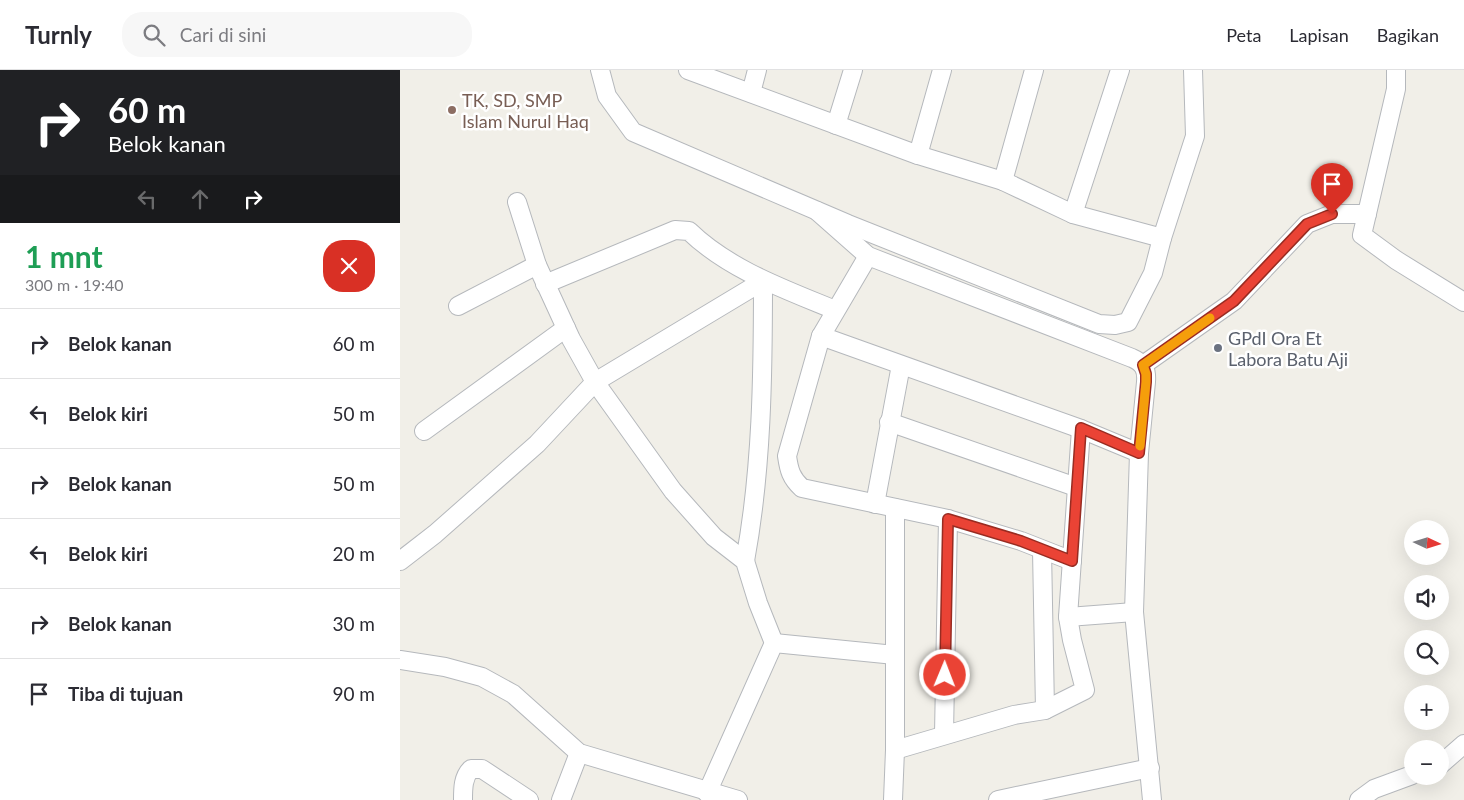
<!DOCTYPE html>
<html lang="id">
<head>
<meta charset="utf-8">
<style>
  body { margin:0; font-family:Lato,sans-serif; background:#f7f7f7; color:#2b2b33; height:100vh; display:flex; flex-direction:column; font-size:19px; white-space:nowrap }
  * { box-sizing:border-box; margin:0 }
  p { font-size:16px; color:#7c7c81 }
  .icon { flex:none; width:28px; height:28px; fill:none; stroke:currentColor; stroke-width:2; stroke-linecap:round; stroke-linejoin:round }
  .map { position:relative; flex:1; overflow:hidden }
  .sheet { display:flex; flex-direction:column; background:#fff; width:400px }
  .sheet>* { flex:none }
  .guide { background:#202124; color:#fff; overflow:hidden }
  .needle { width:32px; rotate:94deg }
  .tools { position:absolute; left:1004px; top:450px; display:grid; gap:10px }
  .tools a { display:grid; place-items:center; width:45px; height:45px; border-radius:50%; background:#fff; box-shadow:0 5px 20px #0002; font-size:25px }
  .pin { position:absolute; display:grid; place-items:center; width:42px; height:42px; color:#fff; margin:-51px -21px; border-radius:50% 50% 50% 0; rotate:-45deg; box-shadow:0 0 5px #0007 }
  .pin .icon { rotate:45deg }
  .me { position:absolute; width:55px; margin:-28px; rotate:1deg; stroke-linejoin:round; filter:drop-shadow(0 0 4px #0008) }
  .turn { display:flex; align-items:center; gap:18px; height:105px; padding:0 25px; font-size:22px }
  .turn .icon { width:65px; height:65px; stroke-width:2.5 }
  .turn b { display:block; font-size:35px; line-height:42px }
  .lanes { display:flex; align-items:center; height:48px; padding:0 25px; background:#0003; justify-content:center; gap:25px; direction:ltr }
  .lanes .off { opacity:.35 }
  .round { display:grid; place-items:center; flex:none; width:52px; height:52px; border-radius:20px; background:#f7f7f7 }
  .summary { display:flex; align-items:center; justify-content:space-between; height:85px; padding:0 25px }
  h1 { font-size:30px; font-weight:700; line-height:38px; color:#1e9e55 }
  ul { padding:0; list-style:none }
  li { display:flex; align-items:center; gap:15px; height:70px; padding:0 25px; border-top:1px solid #e1e1e2 }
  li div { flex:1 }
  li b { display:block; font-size:19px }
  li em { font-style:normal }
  header { display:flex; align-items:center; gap:30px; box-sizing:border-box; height:70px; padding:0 25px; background:#fff; border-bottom:1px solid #e1e1e2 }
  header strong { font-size:24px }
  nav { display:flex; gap:28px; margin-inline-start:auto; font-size:18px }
  .search { width:350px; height:45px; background:#f7f7f7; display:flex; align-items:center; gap:12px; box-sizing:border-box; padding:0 18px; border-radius:20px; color:#7c7c81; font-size:19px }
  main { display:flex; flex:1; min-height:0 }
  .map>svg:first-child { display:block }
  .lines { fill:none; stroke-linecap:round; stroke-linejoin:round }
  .street-casing { stroke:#b5b8bc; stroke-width:20 }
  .street { stroke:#fff; stroke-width:18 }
  .route-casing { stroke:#982c22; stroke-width:12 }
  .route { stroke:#ea4335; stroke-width:9 }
  .slow { stroke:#f59e0b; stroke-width:9 }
  .education-dot { fill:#8d6e63; stroke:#fff; stroke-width:2 }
  .worship-dot { fill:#6b7280; stroke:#fff; stroke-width:2 }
  .labels { text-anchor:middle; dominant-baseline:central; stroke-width:5; stroke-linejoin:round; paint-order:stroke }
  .education-label { font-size:18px; fill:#785e54; stroke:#fff; text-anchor:start }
  .worship-label { font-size:18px; fill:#5b616d; stroke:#fff; text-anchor:start }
</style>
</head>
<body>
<header>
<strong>Turnly</strong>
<div class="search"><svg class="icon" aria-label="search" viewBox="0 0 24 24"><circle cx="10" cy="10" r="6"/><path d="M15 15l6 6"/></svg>Cari di sini</div>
<nav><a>Peta</a><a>Lapisan</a><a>Bagikan</a></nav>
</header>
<main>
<section class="sheet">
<div class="guide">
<div class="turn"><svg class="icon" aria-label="right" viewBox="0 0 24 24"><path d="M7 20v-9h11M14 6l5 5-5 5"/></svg><div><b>60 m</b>Belok kanan</div></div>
<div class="lanes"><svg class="icon off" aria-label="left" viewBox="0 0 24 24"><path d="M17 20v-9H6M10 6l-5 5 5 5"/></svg><svg class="icon off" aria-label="ahead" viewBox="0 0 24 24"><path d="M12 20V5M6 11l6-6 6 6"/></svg><svg class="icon" aria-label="right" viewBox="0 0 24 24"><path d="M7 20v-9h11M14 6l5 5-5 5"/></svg></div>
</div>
<div class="summary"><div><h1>1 mnt</h1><p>300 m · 19:40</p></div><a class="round" style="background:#d93025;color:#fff"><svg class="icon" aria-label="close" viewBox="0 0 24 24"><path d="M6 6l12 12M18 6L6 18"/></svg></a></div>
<ul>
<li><svg class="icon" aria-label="right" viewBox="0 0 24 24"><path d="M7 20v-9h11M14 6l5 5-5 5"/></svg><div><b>Belok kanan</b></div><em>60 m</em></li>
<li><svg class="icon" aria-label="left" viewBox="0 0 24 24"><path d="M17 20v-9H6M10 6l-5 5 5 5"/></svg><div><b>Belok kiri</b></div><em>50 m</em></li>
<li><svg class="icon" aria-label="right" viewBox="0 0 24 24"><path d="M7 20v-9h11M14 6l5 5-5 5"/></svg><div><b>Belok kanan</b></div><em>50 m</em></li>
<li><svg class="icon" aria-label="left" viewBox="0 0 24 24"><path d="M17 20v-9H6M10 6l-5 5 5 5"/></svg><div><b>Belok kiri</b></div><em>20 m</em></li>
<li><svg class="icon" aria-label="right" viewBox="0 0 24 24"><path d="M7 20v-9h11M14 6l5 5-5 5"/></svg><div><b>Belok kanan</b></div><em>30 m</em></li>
<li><svg class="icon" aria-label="arrive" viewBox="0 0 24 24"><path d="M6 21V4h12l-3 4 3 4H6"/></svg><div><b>Tiba di tujuan</b></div><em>90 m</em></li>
</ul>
</section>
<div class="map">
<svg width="1064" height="730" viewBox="0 0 1064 730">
  <rect width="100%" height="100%" fill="#f1efe8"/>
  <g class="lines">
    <g class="street-casing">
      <g id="street">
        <polyline points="200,0 207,26 233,62 448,154 699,254 715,255 728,252 753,203 762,168"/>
        <polyline points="288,0 518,85 603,111 673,144 762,168 795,66 793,0"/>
        <polyline points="996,0 996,19 962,165 996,190 1064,232"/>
        <polyline points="351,23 357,0"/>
        <polyline points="436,55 453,0"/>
        <polyline points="518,85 542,0"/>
        <polyline points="603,111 634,0"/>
        <polyline points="117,132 137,195 171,269 195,312 273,421 314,467 345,491 358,533 374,573"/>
        <path d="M417,141l51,45 264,102c12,5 15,12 14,24l-7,71 -5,159 18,188"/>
        <polyline points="673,144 720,0"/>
        <polyline points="468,186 421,266 681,359 739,383"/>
        <path d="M145,214l130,-54 14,1c39,38 95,58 146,79"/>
        <polyline points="58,236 137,195"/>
        <path d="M421,266l-34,120c2,14 4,22 15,32l146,31 73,22 51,20"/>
        <polyline points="743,295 834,231 907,154 932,144 967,144"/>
        <polyline points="489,352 676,417"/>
        <polyline points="24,361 166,258"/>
        <polyline points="475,434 501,295"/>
        <polyline points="642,480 645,640"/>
        <polyline points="0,491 35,464 137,374 195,312 363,211"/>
        <path d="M345,491c17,-92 18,-187 18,-280"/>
        <polyline points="668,547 734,542"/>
        <polyline points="0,590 45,597 82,607 113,624 179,683 338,730"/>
        <polyline points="544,664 548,449"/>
        <polyline points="495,680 614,645 645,640 685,620 672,570 668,547 681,359"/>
        <polyline points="1040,695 1064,674"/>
        <polyline points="307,723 374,573 495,585"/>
        <path d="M63,730c0,-12 0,-23 8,-31h11l47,31"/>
        <polyline points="161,730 179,683"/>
        <polyline points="493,730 495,680 495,438"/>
        <polyline points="598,730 750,698"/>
        <polyline points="959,730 974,719 1012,705"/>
      </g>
    </g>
    <use href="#street" class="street"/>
  </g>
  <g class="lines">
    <g class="route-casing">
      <polyline id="route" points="545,605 548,449 621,471 672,491 681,358 739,383 746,312 746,304 743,295 834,231 907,154 932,144"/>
    </g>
    <use href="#route" class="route"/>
    <polyline class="slow" points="740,376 746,312 746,304 743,295 810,248"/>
  </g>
  <circle class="education-dot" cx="52" cy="40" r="5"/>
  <circle class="worship-dot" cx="818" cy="278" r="5"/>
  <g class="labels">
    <g class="education-label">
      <text x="62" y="30">TK, SD, SMP<tspan x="62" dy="21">Islam Nurul Haq</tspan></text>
    </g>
    <g class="worship-label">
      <text x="828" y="268">GPdI Ora Et<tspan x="828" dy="21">Labora Batu Aji</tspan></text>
    </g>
  </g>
</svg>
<div class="tools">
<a><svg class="needle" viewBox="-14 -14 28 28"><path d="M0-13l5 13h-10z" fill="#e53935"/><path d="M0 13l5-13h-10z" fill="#7c7c81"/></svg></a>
<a><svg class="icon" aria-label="sound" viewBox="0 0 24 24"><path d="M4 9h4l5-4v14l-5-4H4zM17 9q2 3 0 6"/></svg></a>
<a><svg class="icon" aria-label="search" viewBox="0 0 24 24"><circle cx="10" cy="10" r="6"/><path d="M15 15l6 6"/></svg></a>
<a>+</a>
<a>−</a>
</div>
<div class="pin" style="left:932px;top:144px;background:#d93025"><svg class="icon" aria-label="arrive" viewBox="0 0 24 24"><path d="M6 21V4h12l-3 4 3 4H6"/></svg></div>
<svg class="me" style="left:545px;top:605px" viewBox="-20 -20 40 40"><circle r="17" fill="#ea4335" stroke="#fff" stroke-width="3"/><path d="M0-11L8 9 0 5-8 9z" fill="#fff"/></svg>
</div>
</main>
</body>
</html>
